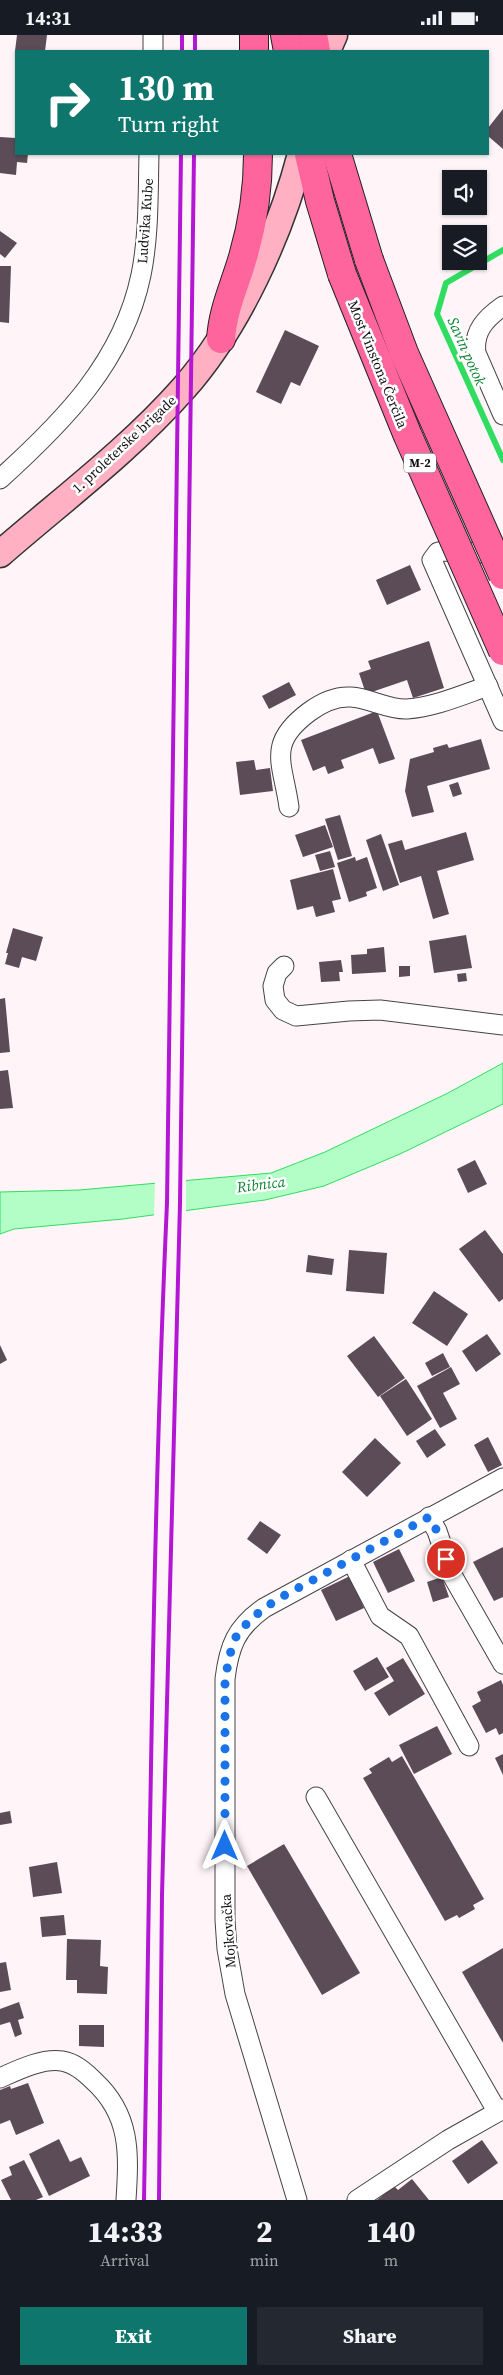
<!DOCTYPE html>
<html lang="en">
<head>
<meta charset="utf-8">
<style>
  body { margin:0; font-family:"Source Serif 4",serif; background:#242831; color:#f1f3f6; height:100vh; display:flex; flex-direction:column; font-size:19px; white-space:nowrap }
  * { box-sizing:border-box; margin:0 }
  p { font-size:16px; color:#9ea1a6 }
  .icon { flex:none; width:28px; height:28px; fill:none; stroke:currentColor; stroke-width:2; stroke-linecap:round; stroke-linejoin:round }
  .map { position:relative; height:2165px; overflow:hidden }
  .sheet { display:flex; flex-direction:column; background:#171b24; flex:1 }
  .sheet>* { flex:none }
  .guide { position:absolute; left:15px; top:15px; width:474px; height:105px; border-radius:0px; box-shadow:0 1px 4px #0004; background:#0f766e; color:#fff; overflow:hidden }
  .buttons { position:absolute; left:442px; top:135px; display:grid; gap:10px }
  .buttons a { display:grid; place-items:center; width:45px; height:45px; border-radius:0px; background:#171b24; box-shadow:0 1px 4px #0004; font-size:25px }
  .pin { position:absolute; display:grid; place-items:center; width:42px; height:42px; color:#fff; margin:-21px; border:2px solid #fff; border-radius:50%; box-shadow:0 1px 5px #0007 }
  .me { position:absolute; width:55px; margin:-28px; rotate:0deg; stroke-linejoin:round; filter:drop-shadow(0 0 4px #0008) }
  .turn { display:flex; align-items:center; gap:18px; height:105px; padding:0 20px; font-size:22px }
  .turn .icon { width:65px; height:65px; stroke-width:2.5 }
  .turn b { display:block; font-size:35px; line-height:42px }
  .eta { display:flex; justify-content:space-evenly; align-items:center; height:85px; text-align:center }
  .eta b { font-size:30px; font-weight:800; line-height:35px }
  .cta { display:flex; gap:10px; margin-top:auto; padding:10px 20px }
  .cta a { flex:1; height:58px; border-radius:0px; background:#0f766e; color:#fff; font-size:20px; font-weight:800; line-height:58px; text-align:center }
  .cta a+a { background:#242831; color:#f1f3f6 }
  .status { display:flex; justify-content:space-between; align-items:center; height:35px; padding:0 25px; background:#171b24; direction:ltr }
  .status svg { height:14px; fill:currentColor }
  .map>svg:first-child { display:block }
  .water { fill:#b3fdc6; stroke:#31dd61 }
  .pier { fill:#fff5f8 }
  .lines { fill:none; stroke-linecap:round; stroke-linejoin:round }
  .stream { stroke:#31dd61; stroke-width:6 }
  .building { fill:#5b4c57 }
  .street-casing { stroke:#444; stroke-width:21 }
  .secondary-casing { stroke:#333; stroke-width:29 }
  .primary-casing { stroke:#222; stroke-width:30 }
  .street { stroke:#fff; stroke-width:19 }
  .secondary { stroke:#ffb0c2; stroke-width:26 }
  .primary { stroke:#ff659d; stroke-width:28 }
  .rail { stroke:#b417d3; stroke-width:4 }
  .primary-bridge-casing { stroke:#222; stroke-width:30; stroke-linecap:butt }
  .primary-bridge { stroke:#ff659d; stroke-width:28 }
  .route { stroke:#1a73e8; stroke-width:9; stroke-dasharray:0 16.2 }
  .labels { text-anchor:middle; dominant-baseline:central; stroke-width:5; stroke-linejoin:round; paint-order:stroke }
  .shield { fill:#fff; stroke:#585858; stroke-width:1 }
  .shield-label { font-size:12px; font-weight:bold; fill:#111 }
  .street-label { font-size:14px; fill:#111; stroke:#fff }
  .water-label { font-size:15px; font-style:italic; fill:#0b8331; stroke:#fff }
</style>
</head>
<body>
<div class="status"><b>14:31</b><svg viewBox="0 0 49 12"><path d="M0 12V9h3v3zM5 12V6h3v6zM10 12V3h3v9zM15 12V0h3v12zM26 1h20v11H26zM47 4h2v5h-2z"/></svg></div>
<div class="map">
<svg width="503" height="2165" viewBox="0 0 503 2165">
  <rect width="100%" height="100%" fill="#fff5f8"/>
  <polygon class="water" points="503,1028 503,1069 400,1119 324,1151 265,1165 123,1184 14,1194 0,1199 0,1157 79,1155 271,1138 325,1117 448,1058"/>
  <polygon class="pier" points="186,1143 186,1179 154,1183 155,1146"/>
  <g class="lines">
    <polyline class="stream" points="503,215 446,248 437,279 503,425"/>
  </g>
  <g class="building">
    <polygon points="17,0 47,0 45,16 15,16"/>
    <polygon points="503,74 503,114 488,101 488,93"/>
    <polygon points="0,102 16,103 16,119 28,119 27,128 17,127 16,140 0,138"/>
    <polygon points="0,196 17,208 5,223 0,219"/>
    <polygon points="0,231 11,231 9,288 0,287"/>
    <polygon points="285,295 319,311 300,351 291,347 281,369 256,357"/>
    <polygon points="410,530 421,555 387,570 376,545"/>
    <polygon points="429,606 444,653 413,663 407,645 366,659 359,638 371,634 368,626"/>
    <polygon points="289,647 296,660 269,674 262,661"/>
    <polygon points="377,676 395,724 379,729 373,713 341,725 344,733 328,739 325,731 313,736 301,705"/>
    <polygon points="481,704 490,734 427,751 434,777 412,782 405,756 410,724 434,717 433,713 447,709 449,713"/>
    <polygon points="254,725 256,735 270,733 273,756 240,760 236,727"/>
    <polygon points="458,747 462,759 453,762 449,750"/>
    <polygon points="340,780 352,821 338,825 325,784"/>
    <polygon points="325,790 333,812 303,822 295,800"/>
    <polygon points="466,797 474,825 437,836 449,879 433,884 421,841 400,848 388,809 402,805 405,815"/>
    <polygon points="381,799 399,850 383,856 366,805"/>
    <polygon points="330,816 335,832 320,836 315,820"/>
    <polygon points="355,822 356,826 367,822 377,853 366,857 367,861 349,867 337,828"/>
    <polygon points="333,834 341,864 332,866 335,877 316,882 313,871 297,875 290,845"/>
    <polygon points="13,893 43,902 36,926 22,922 19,933 5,929 8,918 6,918"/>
    <polygon points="466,900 472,933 434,938 429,906"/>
    <polygon points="384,912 386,937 352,939 351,920 367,919 367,914"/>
    <polygon points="341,925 343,937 339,937 340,946 321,947 319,927"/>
    <polygon points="399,931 410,931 410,941 399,942"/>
    <polygon points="466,938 467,946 458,947 457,939"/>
    <polygon points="5,963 10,1017 0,1018 0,964"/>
    <polygon points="8,1035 13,1073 0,1074 0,1036"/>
    <polygon points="475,1125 487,1149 468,1158 457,1134"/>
    <polygon points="485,1195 503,1219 503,1264 499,1267 459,1214"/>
    <polygon points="349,1215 387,1218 384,1259 346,1256"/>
    <polygon points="308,1220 334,1224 332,1240 306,1237"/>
    <polygon points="434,1256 468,1279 447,1311 412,1288"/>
    <polygon points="487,1299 501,1319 476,1337 462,1316"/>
    <polygon points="374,1301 405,1343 378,1362 347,1321"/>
    <polygon points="0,1310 7,1325 0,1329"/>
    <polygon points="443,1318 450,1332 432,1341 425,1328"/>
    <polygon points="451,1332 460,1349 443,1358 457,1384 440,1393 417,1351"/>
    <polygon points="406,1344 432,1384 407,1401 380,1361"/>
    <polygon points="435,1394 446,1410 427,1423 416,1406"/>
    <polygon points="488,1402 502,1430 488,1437 474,1410"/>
    <polygon points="375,1403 401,1428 367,1462 342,1437"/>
    <polygon points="260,1486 281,1500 267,1519 247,1504"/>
    <polygon points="503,1512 503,1562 494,1566 473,1527"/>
    <polygon points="399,1514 415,1546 388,1558 373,1527"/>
    <polygon points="350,1541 364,1573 336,1586 321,1555"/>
    <polygon points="442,1542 449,1562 433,1567 427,1547"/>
    <polygon points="377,1622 389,1642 365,1656 353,1636"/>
    <polygon points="403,1623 425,1659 389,1681 374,1658 394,1646 386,1633"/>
    <polygon points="501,1645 503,1650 503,1698 499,1700 496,1693 486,1698 472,1671 481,1666 477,1657"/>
    <polygon points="437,1691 452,1719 414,1739 399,1710"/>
    <polygon points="503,1719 503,1740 495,1723"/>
    <polygon points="402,1721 484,1864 473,1870 475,1874 459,1883 457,1880 445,1886 363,1743 372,1738 369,1734 389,1722 392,1727"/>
    <polygon points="10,1776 12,1788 0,1790 0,1778"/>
    <polygon points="284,1809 360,1938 322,1960 247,1831"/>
    <polygon points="57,1827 62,1858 33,1862 29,1832"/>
    <polygon points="64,1880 66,1900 42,1902 40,1882"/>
    <polygon points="67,1904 101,1905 100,1931 108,1932 107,1959 77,1958 77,1945 66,1945"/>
    <polygon points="503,1913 503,2008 462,1937"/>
    <polygon points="6,1927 11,1955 0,1957 0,1928"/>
    <polygon points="19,1967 24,1983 18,1985 22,1999 15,2002 10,1987 0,1990 0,1974"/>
    <polygon points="79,1990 104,1990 104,2012 79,2011"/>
    <polygon points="28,2048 44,2088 16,2100 10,2085 0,2089 0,2055 10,2051 11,2054"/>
    <polygon points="59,2104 70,2127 81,2122 90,2141 49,2161 29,2119"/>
    <polygon points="482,2105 498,2128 468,2149 452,2126"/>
    <polygon points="24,2125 43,2162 36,2165 11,2165 1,2145 12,2140 9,2132"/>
    <polygon points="412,2144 429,2165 377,2165 394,2151 398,2155"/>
  </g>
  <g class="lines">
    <g class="street-casing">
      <g id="street">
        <polyline points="153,16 153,0"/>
        <path d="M503,271c-17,12 -30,25 -27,47l27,62"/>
        <path d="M0,444c63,-57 123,-117 141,-204 8,-39 7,-81 8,-121"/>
        <polyline points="503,519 444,516 438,517 432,525 503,686"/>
        <path d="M289,772c-6,-44 -23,-63 20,-95 12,-9 26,-16 42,-15 18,1 38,13 56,12 28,-2 55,-14 81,-23"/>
        <polyline points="284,931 277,938 273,951 275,965 283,975 296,981 349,976 380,975 503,990"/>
        <polyline points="429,1482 437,1496 452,1540 503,1629"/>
        <polyline points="351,1525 380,1581 409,1601 469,1711"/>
        <polyline points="316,1762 497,2076"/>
        <path d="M0,2043c18,-8 42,-20 62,-17 13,2 23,11 32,20 37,34 35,72 32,119"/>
        <path d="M297,2165l-62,-206 -8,-45 -2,-29v-241c4,-33 11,-51 39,-71l239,-130"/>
        <polyline points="357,2165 448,2105 503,2074"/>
      </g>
    </g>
    <g class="secondary-casing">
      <g id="secondary">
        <polyline points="327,16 334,0"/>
        <path d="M0,519c62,-54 129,-104 183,-165 55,-62 97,-155 118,-235"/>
      </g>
    </g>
    <g class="primary-casing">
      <g id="primary">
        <polyline points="254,0 254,16"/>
        <polyline points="285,0 288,16"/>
        <polyline points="313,0 316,16"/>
        <polyline points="309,119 320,166 342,239"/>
        <polyline points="337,119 369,225"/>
        <path d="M221,304c2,-30 14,-54 22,-82 10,-34 15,-68 15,-103"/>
      </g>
    </g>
    <use href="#street" class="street"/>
    <use href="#secondary" class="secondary"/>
    <use href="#primary" class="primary"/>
    <g class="rail">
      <polyline points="182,16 182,0"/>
      <polyline points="195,16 195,0"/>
      <path d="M144,2165c6,-332 8,-665 23,-997l14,-1049"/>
      <polyline points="159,2165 162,1860 180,1168 194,119"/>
    </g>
    <g class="primary-bridge-casing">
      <g id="primary-bridge">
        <polyline points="369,225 404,318 503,540"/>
        <polyline points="342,239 408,401 503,616"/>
      </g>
    </g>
    <use href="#primary-bridge" class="primary-bridge"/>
  </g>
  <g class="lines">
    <polyline class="route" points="225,1811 225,1644 230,1619 237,1599 253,1582 276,1565 429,1482 437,1496 446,1524"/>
  </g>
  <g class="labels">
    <rect class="shield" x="404" y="418.5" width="32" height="19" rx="4"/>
    <g class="shield-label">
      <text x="420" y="428">M-2</text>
    </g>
    <g class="street-label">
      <text transform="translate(145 186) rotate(-86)">Ludvika Kube</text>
      <text transform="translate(378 329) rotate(68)">Most Vinstona Čerčila</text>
      <text transform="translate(124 409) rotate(-43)">1. proleterske brigade</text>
      <text transform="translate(228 1896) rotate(-94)">Mojkovačka</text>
    </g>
    <g class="water-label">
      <text transform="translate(467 316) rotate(66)">Savin potok</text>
      <text transform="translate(261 1149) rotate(-7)">Ribnica</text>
    </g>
  </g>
</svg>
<div class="buttons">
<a><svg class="icon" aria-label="sound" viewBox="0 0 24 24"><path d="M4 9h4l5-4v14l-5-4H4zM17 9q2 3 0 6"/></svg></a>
<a><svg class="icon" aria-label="layers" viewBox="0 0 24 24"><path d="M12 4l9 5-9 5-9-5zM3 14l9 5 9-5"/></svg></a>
</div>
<div class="pin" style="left:446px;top:1524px;background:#d93025"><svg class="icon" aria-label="arrive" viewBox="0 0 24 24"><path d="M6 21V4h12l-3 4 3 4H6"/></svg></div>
<svg class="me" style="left:225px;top:1811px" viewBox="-20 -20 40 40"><path d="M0-17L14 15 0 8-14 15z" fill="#1a73e8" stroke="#fff" stroke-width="4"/></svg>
<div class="guide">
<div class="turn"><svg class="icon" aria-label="right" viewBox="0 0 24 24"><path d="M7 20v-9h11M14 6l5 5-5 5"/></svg><div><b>130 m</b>Turn right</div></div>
</div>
</div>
<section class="sheet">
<div class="eta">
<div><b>14:33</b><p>Arrival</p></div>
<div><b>2</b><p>min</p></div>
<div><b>140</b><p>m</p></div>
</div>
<div class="cta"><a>Exit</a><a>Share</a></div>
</section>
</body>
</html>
